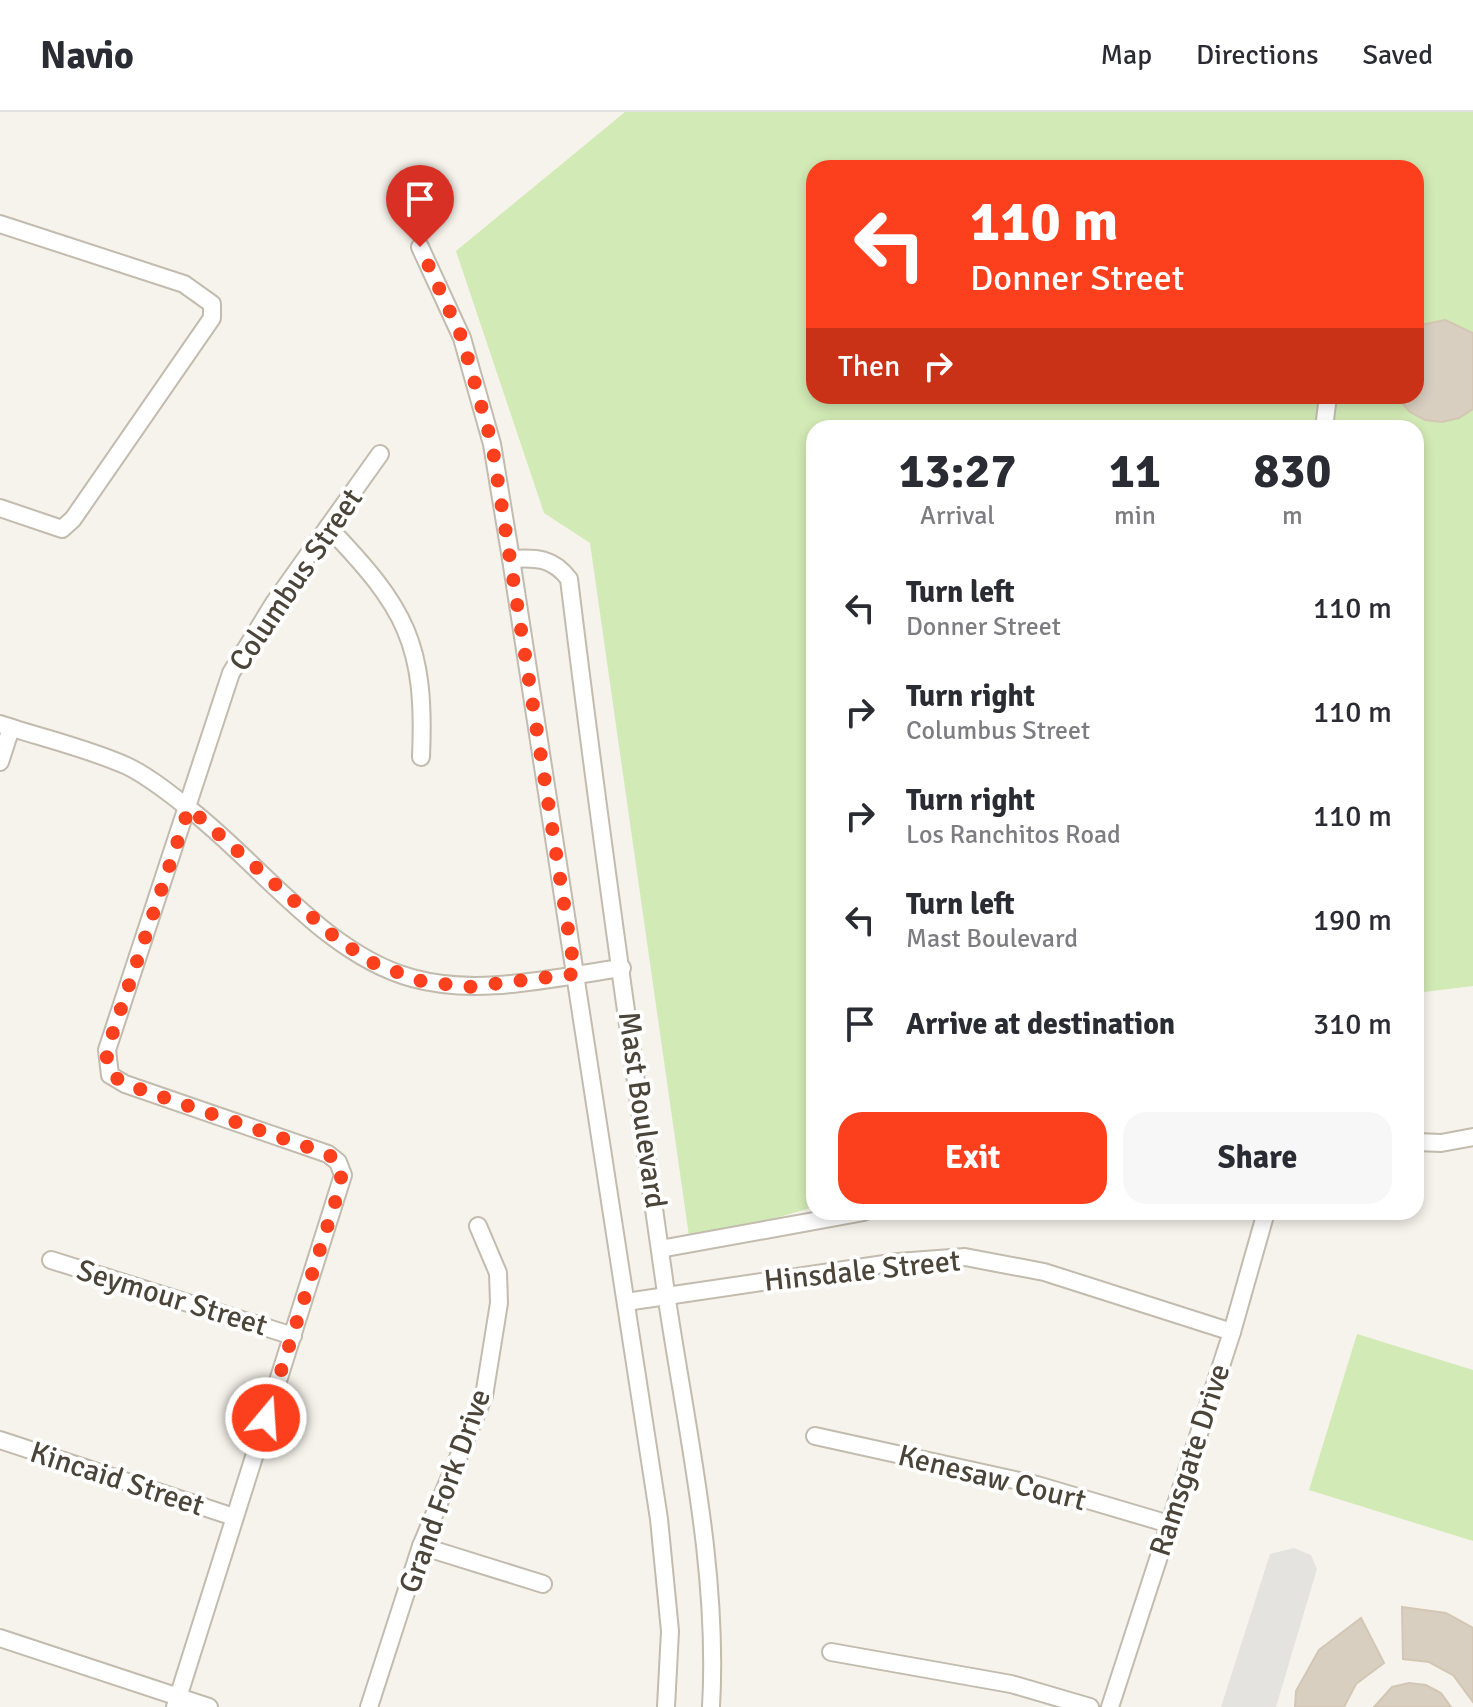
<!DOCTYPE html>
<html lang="en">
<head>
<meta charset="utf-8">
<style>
  body { margin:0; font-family:Signika,sans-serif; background:#f7f7f7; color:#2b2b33; height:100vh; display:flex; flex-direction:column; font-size:30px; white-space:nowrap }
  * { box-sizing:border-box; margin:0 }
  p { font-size:26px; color:#7c7c81 }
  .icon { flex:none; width:44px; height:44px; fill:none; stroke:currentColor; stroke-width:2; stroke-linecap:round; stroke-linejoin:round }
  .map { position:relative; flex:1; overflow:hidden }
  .drawer { position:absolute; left:806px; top:308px; width:618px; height:800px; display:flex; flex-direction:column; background:#fff; border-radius:24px; box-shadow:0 4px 12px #0003 }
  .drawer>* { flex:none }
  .guide { position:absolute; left:806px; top:48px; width:618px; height:244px; border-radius:24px; box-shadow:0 4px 12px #0003; background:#fc3f1d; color:#fff; overflow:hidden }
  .pin { position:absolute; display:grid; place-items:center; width:68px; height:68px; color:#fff; margin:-82px -34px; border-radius:50% 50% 50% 0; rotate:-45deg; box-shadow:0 0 8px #0007 }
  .pin .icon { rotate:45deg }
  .me { position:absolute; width:88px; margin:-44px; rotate:18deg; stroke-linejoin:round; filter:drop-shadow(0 0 6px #0008) }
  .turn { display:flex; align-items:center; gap:28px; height:168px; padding:0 32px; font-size:36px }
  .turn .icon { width:104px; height:104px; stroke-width:2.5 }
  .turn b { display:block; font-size:56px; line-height:68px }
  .then { display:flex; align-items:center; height:76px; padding:0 32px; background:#0003; gap:16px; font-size:30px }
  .eta { display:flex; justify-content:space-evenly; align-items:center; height:136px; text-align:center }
  .eta b { font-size:48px; font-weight:700; line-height:56px }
  .action { display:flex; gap:16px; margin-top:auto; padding:16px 32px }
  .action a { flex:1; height:92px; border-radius:24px; background:#fc3f1d; color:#fff; font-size:32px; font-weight:700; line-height:92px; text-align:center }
  .action a+a { background:#f7f7f7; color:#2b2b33 }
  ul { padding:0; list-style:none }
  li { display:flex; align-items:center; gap:24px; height:104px; padding:0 32px }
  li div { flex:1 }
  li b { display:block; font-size:30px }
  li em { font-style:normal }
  header { display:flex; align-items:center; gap:48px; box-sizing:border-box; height:112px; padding:0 40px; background:#fff; border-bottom:2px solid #e1e1e2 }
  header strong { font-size:38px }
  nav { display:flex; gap:44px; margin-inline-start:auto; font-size:28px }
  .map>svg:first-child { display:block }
  .green { fill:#d2eab5; fill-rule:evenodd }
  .parking { fill:#e5e3e0 }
  .building { fill:#d8cfc1; stroke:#d3c7b4; stroke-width:2 }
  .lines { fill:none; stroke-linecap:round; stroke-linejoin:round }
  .minor-casing { stroke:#c2bbae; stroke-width:20 }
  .minor { stroke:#fff; stroke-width:16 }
  .route { stroke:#fc3f1d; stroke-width:14; stroke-dasharray:0 25.2 }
  .labels { text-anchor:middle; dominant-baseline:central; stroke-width:8; stroke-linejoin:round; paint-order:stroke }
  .street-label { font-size:30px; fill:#4b4439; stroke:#fff }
</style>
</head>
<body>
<header>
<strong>Navio</strong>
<nav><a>Map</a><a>Directions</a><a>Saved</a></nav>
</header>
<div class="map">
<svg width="1473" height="1595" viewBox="0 0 1473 1595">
  <rect width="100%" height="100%" fill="#f6f3ec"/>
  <g class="green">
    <path d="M625,0h848v874l-57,7v-565h-602v779l-124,36 -100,-700 -46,-30 -88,-262zM814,56h602v228h-602z"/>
    <polygon points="1357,1222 1473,1258 1473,1429 1309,1378"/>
  </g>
  <polygon class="parking" points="1294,1436 1311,1443 1317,1457 1276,1595 1221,1595 1270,1442"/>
  <g class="building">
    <polygon points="1445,208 1473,221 1473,297 1459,306 1442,310 1425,308 1410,300 1396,284 1416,284 1416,214"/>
    <polygon points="1402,1495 1446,1501 1473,1516 1473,1590 1453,1563 1429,1550 1403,1547"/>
    <polygon points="1361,1506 1384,1551 1356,1572 1344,1595 1295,1595 1296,1579 1319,1538"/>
    <polygon points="1409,1571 1426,1573 1441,1581 1451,1595 1374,1595 1392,1575"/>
  </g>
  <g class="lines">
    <g class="minor-casing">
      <g id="minor">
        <polyline points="0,112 184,172 212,192 212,206 73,407 62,417 0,396"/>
        <polyline points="420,135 462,226 492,332 511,447 659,1407 670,1519 666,1595"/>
        <polyline points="1324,316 1328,284"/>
        <path d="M328,415c78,81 98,117 93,230"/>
        <path d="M511,447c25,-2 42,-1 58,20 29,238 63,476 97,714 20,136 53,275 45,414"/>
        <path d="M0,612c42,14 87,24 127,42 21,10 42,27 60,41 71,54 137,147 225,171 68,19 142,-1 210,-10"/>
        <polyline points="0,650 11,616"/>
        <polyline points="1416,1030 1441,1031 1473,1025"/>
        <polyline points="660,1137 864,1100"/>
        <polyline points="51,1148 293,1224"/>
        <polyline points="626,1190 898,1150 965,1145 1044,1160 1232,1220"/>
        <polyline points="815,1324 1037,1373 1169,1412"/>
        <polyline points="0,1328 234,1405"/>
        <polyline points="421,1434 543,1472"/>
        <polyline points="0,1526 209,1595"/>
        <polyline points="831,1540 1011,1572 1090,1595"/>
        <polyline points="175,1595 343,1063 338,1050 328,1042 125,972 110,963 107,938 231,561 274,491 380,342"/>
        <polyline points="369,1595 421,1434 484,1284 499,1191 498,1161 478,1114"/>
        <polyline points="1110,1595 1232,1220 1266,1100"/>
      </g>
    </g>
    <use href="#minor" class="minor"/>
  </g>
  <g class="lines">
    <path class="route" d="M266,1306l73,-228c4,-17 3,-25 -11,-36l-203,-70c-16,-10 -19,-15 -18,-34l82,-242 148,131 38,25 46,17 47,6 107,-13 -83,-530 -30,-106 -42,-91"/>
  </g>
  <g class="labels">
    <g class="street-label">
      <text transform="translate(296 468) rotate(-56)">Columbus Street</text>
      <text transform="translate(642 998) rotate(82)">Mast Boulevard</text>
      <text transform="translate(862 1159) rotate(-6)">Hinsdale Street</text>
      <text transform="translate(172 1186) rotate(17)">Seymour Street</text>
      <text transform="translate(1190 1348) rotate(-72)">Ramsgate Drive</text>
      <text transform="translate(992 1366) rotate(14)">Kenesaw Court</text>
      <text transform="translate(117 1367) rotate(18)">Kincaid Street</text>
      <text transform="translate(445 1379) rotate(-70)">Grand Fork Drive</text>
    </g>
  </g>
</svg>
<div class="pin" style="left:420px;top:135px;background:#d93025"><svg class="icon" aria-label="arrive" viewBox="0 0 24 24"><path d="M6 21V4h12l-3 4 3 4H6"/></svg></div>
<svg class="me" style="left:266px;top:1306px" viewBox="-20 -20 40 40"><circle r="17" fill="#fc3f1d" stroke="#fff" stroke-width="3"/><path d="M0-11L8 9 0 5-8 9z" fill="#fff"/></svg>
<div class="guide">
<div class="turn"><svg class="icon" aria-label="left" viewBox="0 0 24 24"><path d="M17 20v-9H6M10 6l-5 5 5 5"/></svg><div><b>110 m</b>Donner Street</div></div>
<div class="then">Then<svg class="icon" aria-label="right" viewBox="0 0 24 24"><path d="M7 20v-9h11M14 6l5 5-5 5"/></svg></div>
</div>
<section class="drawer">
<div class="eta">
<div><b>13:27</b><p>Arrival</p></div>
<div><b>11</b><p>min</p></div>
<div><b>830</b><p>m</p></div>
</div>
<ul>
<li><svg class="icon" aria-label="left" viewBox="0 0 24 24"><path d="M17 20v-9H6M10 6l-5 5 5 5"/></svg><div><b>Turn left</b><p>Donner Street</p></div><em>110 m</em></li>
<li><svg class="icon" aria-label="right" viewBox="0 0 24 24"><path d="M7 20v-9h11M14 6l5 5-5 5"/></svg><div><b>Turn right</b><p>Columbus Street</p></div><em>110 m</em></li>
<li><svg class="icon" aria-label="right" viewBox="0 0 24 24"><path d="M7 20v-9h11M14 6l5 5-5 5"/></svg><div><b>Turn right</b><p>Los Ranchitos Road</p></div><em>110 m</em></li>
<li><svg class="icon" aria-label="left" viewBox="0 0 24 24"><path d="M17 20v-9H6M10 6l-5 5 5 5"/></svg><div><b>Turn left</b><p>Mast Boulevard</p></div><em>190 m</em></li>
<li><svg class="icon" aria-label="arrive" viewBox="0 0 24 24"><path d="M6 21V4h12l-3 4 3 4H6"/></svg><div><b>Arrive at destination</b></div><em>310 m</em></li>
</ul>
<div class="action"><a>Exit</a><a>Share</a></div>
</section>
</div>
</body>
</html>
